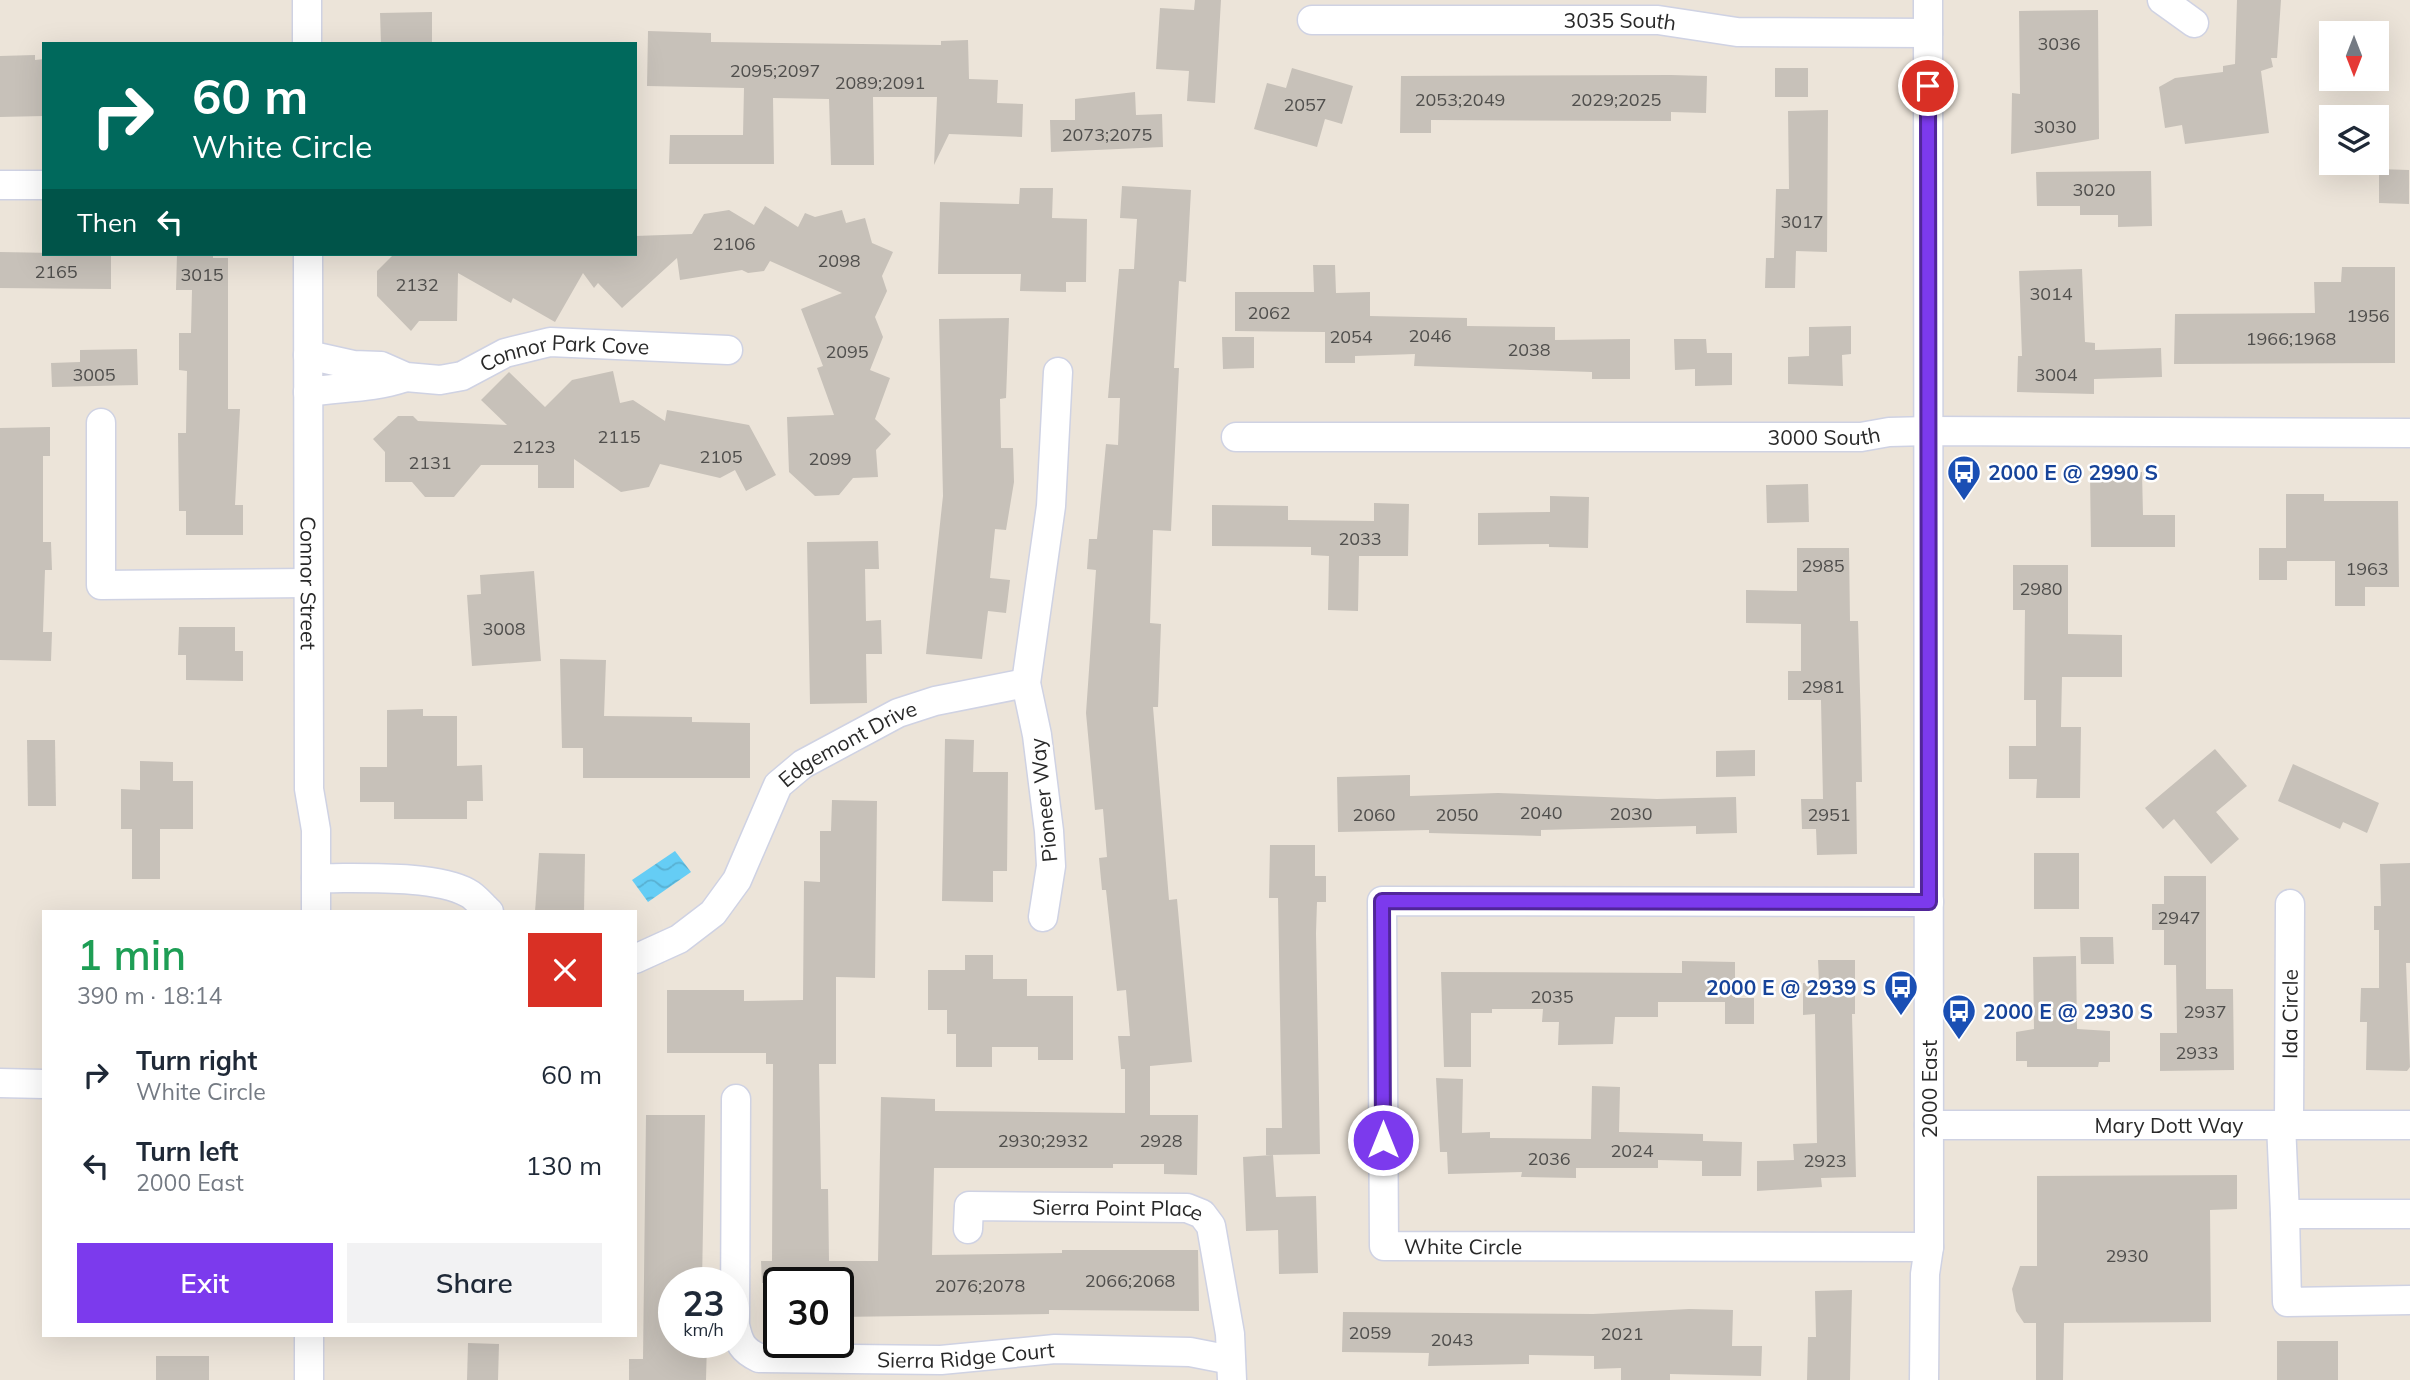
<!DOCTYPE html>
<html lang="en">
<head>
<meta charset="utf-8">
<style>
  body { margin:0; font-family:Mulish,sans-serif; background:#f2f2f3; color:#1f2937; height:100vh; display:flex; flex-direction:column; font-size:26px; white-space:nowrap }
  * { box-sizing:border-box; margin:0 }
  p { font-size:23px; color:#747a83 }
  .icon { flex:none; width:38px; height:38px; fill:none; stroke:currentColor; stroke-width:2; stroke-linecap:round; stroke-linejoin:round }
  .map { position:relative; flex:1; overflow:hidden }
  .drawer { position:absolute; left:42px; top:910px; width:595px; height:427px; display:flex; flex-direction:column; background:#fff; border-radius:0px; box-shadow:0 7px 28px #0002 }
  .drawer>* { flex:none }
  .top-card { position:absolute; left:42px; top:42px; width:595px; height:214px; border-radius:0px; box-shadow:0 7px 28px #0002; background:#00695c; color:#fff; overflow:hidden }
  .needle { width:46px; rotate:180deg }
  .buttons { position:absolute; left:2319px; top:21px; display:grid; gap:14px }
  .buttons a { display:grid; place-items:center; width:70px; height:70px; border-radius:0px; background:#fff; box-shadow:0 7px 28px #0002; font-size:35px }
  .speed { position:absolute; left:658px; top:1267px; display:flex; gap:14px; font-size:35px; font-weight:700; text-align:center }
  .speed>* { display:grid; place-content:center; width:91px; height:91px; border-radius:50%; background:#fff; box-shadow:0 7px 28px #0002; line-height:1 }
  .speed small { font-size:18px; font-weight:400 }
  .speed .limit { border:4px solid #111; border-radius:10px; background:#fff; color:#111 }
  .pin { position:absolute; display:grid; place-items:center; width:60px; height:60px; color:#fff; margin:-30px; border:4px solid #fff; border-radius:50%; box-shadow:0 2px 7px #0007 }
  .me { position:absolute; width:77px; margin:-38px; rotate:0deg; stroke-linejoin:round; filter:drop-shadow(0 0 5px #0008) }
  .turn { display:flex; align-items:center; gap:24px; height:147px; padding:0 35px; font-size:32px }
  .turn .icon { width:91px; height:91px; stroke-width:2.5 }
  .turn b { display:block; font-size:49px; line-height:60px }
  .then { display:flex; align-items:center; height:66px; padding:0 35px; background:#0003; gap:14px; font-size:26px }
  .round { display:grid; place-items:center; flex:none; width:74px; height:74px; border-radius:0px; background:#f2f2f3 }
  .overview { display:flex; align-items:center; justify-content:space-between; height:119px; padding:0 35px }
  h1 { font-size:42px; font-weight:600; line-height:52px; color:#1e9e55 }
  .button { display:flex; gap:14px; margin-top:auto; padding:14px 35px }
  .button a { flex:1; height:80px; border-radius:0px; background:#7c3aed; color:#fff; font-size:28px; font-weight:600; line-height:80px; text-align:center }
  .button a+a { background:#f2f2f3; color:#1f2937 }
  ul { padding:0; list-style:none }
  li { display:flex; align-items:center; gap:21px; height:91px; padding:0 35px }
  li div { flex:1 }
  li b { display:block; font-size:26px }
  li em { font-style:normal }
  .map>svg:first-child { display:block }
  .water { fill:url(#water-waves) }
  .building { fill:#c7c1b9 }
  .lines { fill:none; stroke-linecap:round; stroke-linejoin:round }
  .minor-casing { stroke:#cfd2e3; stroke-width:31 }
  .minor { stroke:#fff; stroke-width:28 }
  .route-casing { stroke:#51269a; stroke-width:18 }
  .route { stroke:#7c3aed; stroke-width:12 }
  .labels { text-anchor:middle; dominant-baseline:central; stroke-width:5; stroke-linejoin:round; paint-order:stroke }
  .number-label { font-size:18px; fill:#504f4d }
  .street-label { font-size:21px; fill:#292929; stroke:#fff }
  .transit-label { font-size:21px; font-weight:bold; fill:#164399; stroke:#fff; text-anchor:start }
</style>
</head>
<body>
<div class="map">
<svg width="2410" height="1380" viewBox="0 0 2410 1380">
  <defs>
    <pattern id="water-waves" width="16" height="10" patternUnits="userSpaceOnUse" patternTransform="scale(1.75)"><rect width="16" height="10" fill="#65cdf5"/><path d="M0 5q4-4 8 0t8 0" fill="none" stroke="#58b0d2"/></pattern>
  </defs>
  <rect width="100%" height="100%" fill="#ece4d9"/>
  <polygon class="water" points="675,851 691,872 648,902 632,880"/>
  <g class="building">
    <polygon points="1195,0 1221,0 1215,103 1187,101 1189,71 1156,69 1160,8 1194,10"/>
    <polygon points="2237,0 2281,0 2277,58 2271,58 2273,67 2261,71 2269,133 2185,144 2182,125 2165,128 2159,87 2175,78 2223,72 2223,66 2235,64"/>
    <polygon points="2098,10 2099,139 2011,154 2012,93 2020,94 2019,11"/>
    <polygon points="432,12 432,44 381,44 380,13"/>
    <polygon points="648,31 711,33 711,42 941,45 941,41 968,40 969,79 998,80 997,103 1023,104 1022,137 949,134 934,165 937,97 873,97 874,165 831,165 829,99 773,98 774,164 669,164 670,135 743,135 744,88 647,86"/>
    <polygon points="35,55 35,60 44,59 44,116 0,117 0,56"/>
    <polygon points="1292,68 1353,86 1342,124 1325,119 1317,147 1254,129 1267,83 1286,88"/>
    <rect x="1775" y="68" width="33" height="29"/>
    <polygon points="1671,75 1707,76 1706,113 1671,112 1671,121 1431,120 1431,133 1400,133 1401,76"/>
    <polygon points="1135,92 1136,115 1162,114 1163,147 1051,152 1050,120 1075,120 1075,99"/>
    <polygon points="1828,110 1827,252 1796,251 1795,288 1765,288 1766,258 1774,258 1776,189 1789,189 1788,111"/>
    <polygon points="2379,169 2409,170 2409,204 2379,203"/>
    <polygon points="2151,171 2152,226 2118,227 2118,215 2080,215 2080,206 2037,206 2036,172"/>
    <polygon points="1122,186 1191,190 1186,282 1179,281 1174,368 1179,368 1171,531 1153,530 1150,623 1161,624 1158,707 1153,707 1169,900 1177,899 1192,1062 1150,1066 1150,1115 1198,1115 1197,1175 1164,1174 1164,1164 1113,1164 1113,1168 934,1168 932,1255 1062,1253 1062,1250 1198,1250 1199,1311 1049,1310 1049,1314 838,1317 838,1283 762,1283 761,1261 772,1261 773,1064 766,1064 766,1053 667,1053 667,990 744,990 744,1001 803,1000 804,881 820,882 820,831 831,831 832,800 877,801 875,978 836,977 836,1064 819,1064 821,1189 828,1189 829,1261 878,1261 881,1097 935,1099 935,1111 1125,1113 1125,1069 1121,1069 1118,1036 1130,1036 1126,990 1117,991 1106,890 1102,890 1099,858 1107,857 1103,809 1095,810 1086,713 1096,570 1087,569 1089,539 1097,539 1106,444 1118,445 1120,398 1108,398 1119,269 1134,269 1137,219 1120,218"/>
    <polygon points="1020,188 1053,188 1052,218 1087,219 1086,282 1066,282 1066,292 1020,291 1021,274 938,274 940,202 1019,204"/>
    <polygon points="765,206 798,227 805,213 815,217 842,210 846,223 865,218 872,243 893,252 882,276 887,291 875,317 883,337 870,370 890,378 875,419 891,434 876,450 878,477 853,478 839,495 815,496 789,472 787,417 834,415 817,368 823,366 801,309 842,293 770,261 764,271 748,273 742,270 680,280 677,258 622,308 598,283 594,288 583,273 555,322 513,298 511,303 458,273 457,321 419,321 411,331 377,296 377,271 394,254 635,254 635,236 692,234 704,214 729,210 754,225"/>
    <polygon points="0,252 111,254 111,289 0,288"/>
    <polygon points="177,254 213,254 213,258 228,258 228,409 240,409 235,505 243,505 243,535 186,535 186,511 179,511 178,433 186,433 187,371 179,370 179,333 191,333 192,290 176,290"/>
    <polygon points="1313,265 1335,265 1336,293 1370,292 1370,316 1467,318 1467,326 1555,327 1555,340 1630,339 1630,379 1592,379 1592,372 1414,366 1415,354 1355,356 1355,363 1325,363 1325,332 1235,331 1235,292 1314,292"/>
    <polygon points="2342,267 2395,267 2395,363 2174,364 2175,314 2315,313 2314,282 2341,282"/>
    <polygon points="2082,269 2085,342 2095,343 2095,350 2161,348 2162,377 2094,379 2094,394 2017,392 2018,356 2022,356 2019,271"/>
    <polygon points="1009,318 1006,398 1000,399 1001,448 1013,448 1014,482 1006,530 995,529 990,578 1010,580 1006,613 988,611 982,659 926,654 943,496 939,319"/>
    <polygon points="1851,326 1851,354 1842,355 1843,386 1788,384 1788,357 1809,356 1809,327"/>
    <polygon points="1222,337 1254,337 1254,368 1223,369"/>
    <polygon points="1674,339 1706,339 1707,353 1732,353 1732,385 1695,386 1695,369 1675,370"/>
    <polygon points="137,349 138,385 52,387 51,363 80,362 80,350"/>
    <polygon points="613,371 620,403 633,400 665,421 667,410 749,425 776,475 746,491 735,470 720,478 660,464 649,487 621,492 574,459 574,488 538,488 538,465 481,465 454,497 425,497 412,482 385,482 385,452 373,439 398,416 413,416 418,421 507,425 481,400 509,372 545,407 572,380"/>
    <polygon points="50,427 50,456 43,456 43,542 51,542 52,570 45,570 43,632 52,632 51,661 0,660 0,428"/>
    <polygon points="2142,472 2143,515 2175,515 2175,547 2091,547 2090,473"/>
    <polygon points="1808,484 1809,522 1767,523 1766,485"/>
    <polygon points="2286,494 2324,494 2324,501 2398,501 2399,587 2365,587 2365,606 2335,606 2335,561 2287,561 2287,580 2259,580 2259,548 2286,548"/>
    <polygon points="1550,496 1589,497 1588,548 1549,547 1549,544 1478,545 1478,513 1550,512"/>
    <polygon points="1374,503 1409,504 1408,556 1359,556 1358,611 1328,610 1329,556 1311,555 1311,547 1212,546 1212,505 1288,506 1288,520 1374,521"/>
    <polygon points="878,541 879,569 865,569 866,621 881,620 882,654 866,654 867,703 810,704 807,542"/>
    <polygon points="1797,548 1849,548 1850,621 1858,621 1861,726 1862,782 1856,782 1857,854 1817,855 1816,829 1802,829 1801,799 1823,799 1821,700 1788,700 1788,671 1801,671 1801,624 1746,623 1746,590 1797,591"/>
    <polygon points="2013,565 2068,565 2068,634 2122,635 2122,677 2062,677 2061,727 2081,727 2080,798 2036,798 2037,779 2009,779 2009,746 2036,746 2036,700 2024,700 2025,610 2013,610"/>
    <polygon points="534,571 541,661 472,666 467,595 481,594 480,575"/>
    <polygon points="179,627 235,627 235,651 243,651 243,681 186,680 186,655 178,655"/>
    <polygon points="560,659 606,660 604,716 692,717 692,722 750,723 750,778 583,778 583,748 562,748"/>
    <polygon points="423,709 423,716 457,716 457,766 482,765 483,801 467,801 467,819 394,819 394,802 360,802 360,767 387,767 387,710"/>
    <polygon points="945,739 974,740 973,772 1008,772 1007,871 993,871 993,902 942,901"/>
    <polygon points="27,740 55,740 56,806 28,806"/>
    <polygon points="2215,749 2247,786 2216,812 2239,839 2211,864 2174,819 2163,829 2145,808"/>
    <polygon points="1755,750 1755,776 1716,777 1716,751"/>
    <polygon points="140,761 173,762 173,781 193,781 193,829 160,829 160,879 132,879 132,829 121,829 121,789 140,790"/>
    <polygon points="2293,764 2379,803 2367,833 2343,822 2340,829 2278,801"/>
    <polygon points="1410,775 1410,796 1498,793 1657,799 1736,797 1737,833 1696,834 1696,826 1541,830 1541,836 1429,833 1429,830 1338,832 1337,777"/>
    <polygon points="1270,845 1315,845 1315,876 1326,876 1326,902 1317,902 1316,933 1320,1154 1266,1155 1266,1128 1282,1128 1278,898 1269,898"/>
    <polygon points="539,853 585,854 584,912 535,912"/>
    <rect x="2034" y="853" width="45" height="56"/>
    <polygon points="2410,863 2410,963 2406,963 2410,1067 2407,1071 2366,1070 2367,1022 2360,1022 2361,988 2379,988 2379,930 2374,930 2374,906 2381,906 2380,864"/>
    <polygon points="2164,876 2206,876 2206,989 2233,989 2234,1070 2160,1071 2160,1033 2177,1033 2176,965 2164,965 2164,930 2152,930 2152,904 2164,904"/>
    <polygon points="2080,937 2113,937 2114,964 2081,964"/>
    <polygon points="965,955 993,955 993,979 1027,979 1027,996 1073,996 1073,1060 1038,1060 1038,1047 992,1047 992,1067 956,1067 956,1034 947,1034 947,1010 928,1010 928,970 965,970"/>
    <polygon points="2076,956 2077,1029 2110,1031 2110,1062 2099,1062 2098,1067 2027,1067 2027,1061 2016,1061 2016,1032 2034,1029 2033,957"/>
    <polygon points="1818,960 1855,960 1855,1014 1852,1014 1856,1177 1821,1178 1822,1187 1757,1191 1757,1161 1794,1160 1793,1144 1817,1143 1815,1014 1803,1015 1803,983 1819,983"/>
    <polygon points="1682,961 1735,962 1735,998 1754,998 1754,1024 1725,1024 1725,1002 1658,1002 1658,1017 1615,1017 1613,1044 1558,1045 1559,1022 1542,1022 1543,1009 1492,1009 1492,1013 1471,1013 1471,1067 1444,1067 1441,972 1682,973"/>
    <polygon points="1436,1078 1463,1079 1462,1133 1490,1132 1490,1138 1591,1139 1592,1086 1620,1087 1619,1132 1703,1134 1703,1141 1742,1142 1741,1176 1702,1176 1702,1161 1658,1160 1658,1168 1576,1168 1576,1178 1521,1177 1522,1172 1448,1174 1447,1152 1440,1152"/>
    <polygon points="646,1115 705,1115 702,1283 674,1283 674,1342 707,1342 706,1380 629,1380 629,1359 643,1359"/>
    <polygon points="1273,1155 1276,1197 1316,1196 1318,1273 1279,1274 1278,1230 1246,1231 1243,1157"/>
    <polygon points="2237,1175 2237,1209 2210,1210 2211,1322 2064,1323 2063,1380 2036,1380 2036,1323 2024,1323 2016,1311 2012,1289 2020,1266 2037,1266 2037,1176"/>
    <polygon points="1852,1290 1850,1380 1807,1380 1808,1337 1816,1337 1815,1291"/>
    <polygon points="1689,1309 1733,1310 1732,1346 1762,1346 1761,1376 1670,1374 1670,1380 1621,1380 1621,1368 1594,1369 1594,1356 1529,1355 1529,1364 1428,1366 1429,1353 1342,1352 1343,1312 1593,1314"/>
    <rect x="2277" y="1341" width="61" height="39"/>
    <polygon points="468,1343 499,1344 498,1380 467,1380"/>
    <rect x="156" y="1356" width="53" height="24"/>
  </g>
  <g class="lines">
    <g class="minor-casing">
      <g id="minor">
        <polyline points="307,0 307,44"/>
        <polyline points="2162,0 2194,23"/>
        <path id="s1" d="M1312,20h346l79,12 191,1"/>
        <polyline points="0,185 44,185"/>
        <path id="s2" d="M308,254l1,535 7,41v82"/>
        <path id="s3" d="M308,355l45,10 28,1 25,11 34,3 22,-4 43,-23 45,-11 178,8"/>
        <path d="M308,392c32,-5 65,-4 95,-14"/>
        <polyline points="101,423 101,585 307,583"/>
        <path id="s4" d="M1236,437h625l28,-5 40,-1 481,2"/>
        <path d="M316,878c40,1 118,-4 152,15 8,4 14,13 21,19"/>
        <path id="s5" d="M1929,902l-547,-1 2,345 545,1"/>
        <polyline points="1043,917 1051,866 1049,831 1037,735 1026,683 1051,506 1058,372"/>
        <path id="s6" d="M635,959l44,-20 34,-26 24,-33 41,-95 25,-21 95,-51 37,-12 91,-18"/>
        <polyline points="0,1083 44,1084"/>
        <path id="s7" d="M736,1099l-1,226c4,18 7,25 24,33l182,2 114,-11 135,3 41,8"/>
        <polyline points="2281,1124 2285,1214"/>
        <path id="s8" d="M2289,1124l1,-220"/>
        <path id="s9" d="M1929,1125h481"/>
        <polyline points="2410,1214 2285,1214 2287,1302 2410,1300"/>
        <path id="s10" d="M968,1229l1,-23 218,2 15,6 9,12 19,108 2,46"/>
        <polyline points="309,1380 309,1335"/>
        <polyline points="1924,1380 1925,1274 1929,1247 1928,0"/>
      </g>
    </g>
    <use href="#minor" class="minor"/>
  </g>
  <g class="lines">
    <g class="route-casing">
      <polyline id="route" points="1383,1140 1382,901 1929,902 1928,86"/>
    </g>
    <use href="#route" class="route"/>
  </g>
  <defs>
    <g id="bus-pin" transform="scale(1.75)"><path d="M0 17L-7.5 6A9.5 9.5 0 1 1 7.5 6Z" fill="#1a4fb4" stroke="#fff"/><path d="M-5-6H5V4H4V6H2V4H-2V6H-4V4H-5ZM-3.5-4V0h7V-4ZM-3.5 1.2v1.5H-2V1.2ZM2 1.2v1.5H3.5V1.2Z" fill="#fff"/></g>
  </defs>
  <g fill-rule="evenodd">
    <use href="#bus-pin" x="1964" y="472"/>
    <use href="#bus-pin" x="1901" y="987"/>
    <use href="#bus-pin" x="1959" y="1011"/>
  </g>
  <g class="labels">
    <g class="number-label">
      <text x="2059" y="43">3036</text>
      <text x="775" y="70">2095;2097</text>
      <text x="880" y="82">2089;2091</text>
      <text x="1460" y="99">2053;2049</text>
      <text x="1616" y="99">2029;2025</text>
      <text x="1305" y="104">2057</text>
      <text x="2055" y="126">3030</text>
      <text x="1107" y="134">2073;2075</text>
      <text x="2094" y="189">3020</text>
      <text x="1802" y="221">3017</text>
      <text x="734" y="243">2106</text>
      <text x="839" y="260">2098</text>
      <text x="56" y="271">2165</text>
      <text x="202" y="274">3015</text>
      <text x="417" y="284">2132</text>
      <text x="2051" y="293">3014</text>
      <text x="1269" y="312">2062</text>
      <text x="2368" y="315">1956</text>
      <text x="1430" y="335">2046</text>
      <text x="1351" y="336">2054</text>
      <text x="2291" y="338">1966;1968</text>
      <text x="1529" y="349">2038</text>
      <text x="847" y="351">2095</text>
      <text x="94" y="374">3005</text>
      <text x="2056" y="374">3004</text>
      <text x="619" y="436">2115</text>
      <text x="534" y="446">2123</text>
      <text x="721" y="456">2105</text>
      <text x="830" y="458">2099</text>
      <text x="430" y="462">2131</text>
      <text x="1360" y="538">2033</text>
      <text x="1823" y="565">2985</text>
      <text x="2367" y="568">1963</text>
      <text x="2041" y="588">2980</text>
      <text x="504" y="628">3008</text>
      <text x="1823" y="686">2981</text>
      <text x="1541" y="812">2040</text>
      <text x="1631" y="813">2030</text>
      <text x="1374" y="814">2060</text>
      <text x="1457" y="814">2050</text>
      <text x="1829" y="814">2951</text>
      <text x="2179" y="917">2947</text>
      <text x="1552" y="996">2035</text>
      <text x="2205" y="1011">2937</text>
      <text x="2197" y="1052">2933</text>
      <text x="1043" y="1140">2930;2932</text>
      <text x="1161" y="1140">2928</text>
      <text x="1632" y="1150">2024</text>
      <text x="1549" y="1158">2036</text>
      <text x="1825" y="1160">2923</text>
      <text x="2127" y="1255">2930</text>
      <text x="1130" y="1280">2066;2068</text>
      <text x="980" y="1285">2076;2078</text>
      <text x="1370" y="1332">2059</text>
      <text x="1622" y="1333">2021</text>
      <text x="1452" y="1339">2043</text>
    </g>
    <g class="street-label">
      <text stroke="none"><textPath href="#s1" startOffset="308">3035 South</textPath></text>
      <text stroke="none"><textPath href="#s3" startOffset="266">Connor Park Cove</textPath></text>
      <text stroke="none"><textPath href="#s4" startOffset="588">3000 South</textPath></text>
      <text stroke="none"><textPath href="#s2" startOffset="329">Connor Street</textPath></text>
      <text stroke="none"><textPath href="#s6" startOffset="317">Edgemont Drive</textPath></text>
      <text transform="translate(1043 800) rotate(-96)">Pioneer Way</text>
      <text stroke="none"><textPath href="#s8" startOffset="110">Ida Circle</textPath></text>
      <text transform="translate(1929 1089) rotate(-90)">2000 East</text>
      <text stroke="none"><textPath href="#s9" startOffset="240">Mary Dott Way</textPath></text>
      <text stroke="none"><textPath href="#s10" startOffset="172">Sierra Point Place</textPath></text>
      <text stroke="none"><textPath href="#s5" startOffset="971">White Circle</textPath></text>
      <text stroke="none"><textPath href="#s7" startOffset="476">Sierra Ridge Court</textPath></text>
    </g>
    <g class="transit-label">
      <text x="1988" y="472">2000 E @ 2990 S</text>
      <text x="1876" y="987" text-anchor="end">2000 E @ 2939 S</text>
      <text x="1983" y="1011">2000 E @ 2930 S</text>
    </g>
  </g>
</svg>
<div class="buttons">
<a><svg class="needle" viewBox="-14 -14 28 28"><path d="M0-13l5 13h-10z" fill="#e53935"/><path d="M0 13l5-13h-10z" fill="#747a83"/></svg></a>
<a><svg class="icon" aria-label="layers" viewBox="0 0 24 24"><path d="M12 4l9 5-9 5-9-5zM3 14l9 5 9-5"/></svg></a>
</div>
<div class="speed"><div>23<small>km/h</small></div><div class="limit">30</div></div>
<div class="pin" style="left:1928px;top:86px;background:#d93025"><svg class="icon" aria-label="arrive" viewBox="0 0 24 24"><path d="M6 21V4h12l-3 4 3 4H6"/></svg></div>
<svg class="me" style="left:1383px;top:1140px" viewBox="-20 -20 40 40"><circle r="17" fill="#7c3aed" stroke="#fff" stroke-width="3"/><path d="M0-11L8 9 0 5-8 9z" fill="#fff"/></svg>
<div class="top-card">
<div class="turn"><svg class="icon" aria-label="right" viewBox="0 0 24 24"><path d="M7 20v-9h11M14 6l5 5-5 5"/></svg><div><b>60 m</b>White Circle</div></div>
<div class="then">Then<svg class="icon" aria-label="left" viewBox="0 0 24 24"><path d="M17 20v-9H6M10 6l-5 5 5 5"/></svg></div>
</div>
<section class="drawer">
<div class="overview"><div><h1>1 min</h1><p>390 m · 18:14</p></div><a class="round" style="background:#d93025;color:#fff"><svg class="icon" aria-label="close" viewBox="0 0 24 24"><path d="M6 6l12 12M18 6L6 18"/></svg></a></div>
<ul>
<li><svg class="icon" aria-label="right" viewBox="0 0 24 24"><path d="M7 20v-9h11M14 6l5 5-5 5"/></svg><div><b>Turn right</b><p>White Circle</p></div><em>60 m</em></li>
<li><svg class="icon" aria-label="left" viewBox="0 0 24 24"><path d="M17 20v-9H6M10 6l-5 5 5 5"/></svg><div><b>Turn left</b><p>2000 East</p></div><em>130 m</em></li>
</ul>
<div class="button"><a>Exit</a><a>Share</a></div>
</section>
</div>
</body>
</html>
